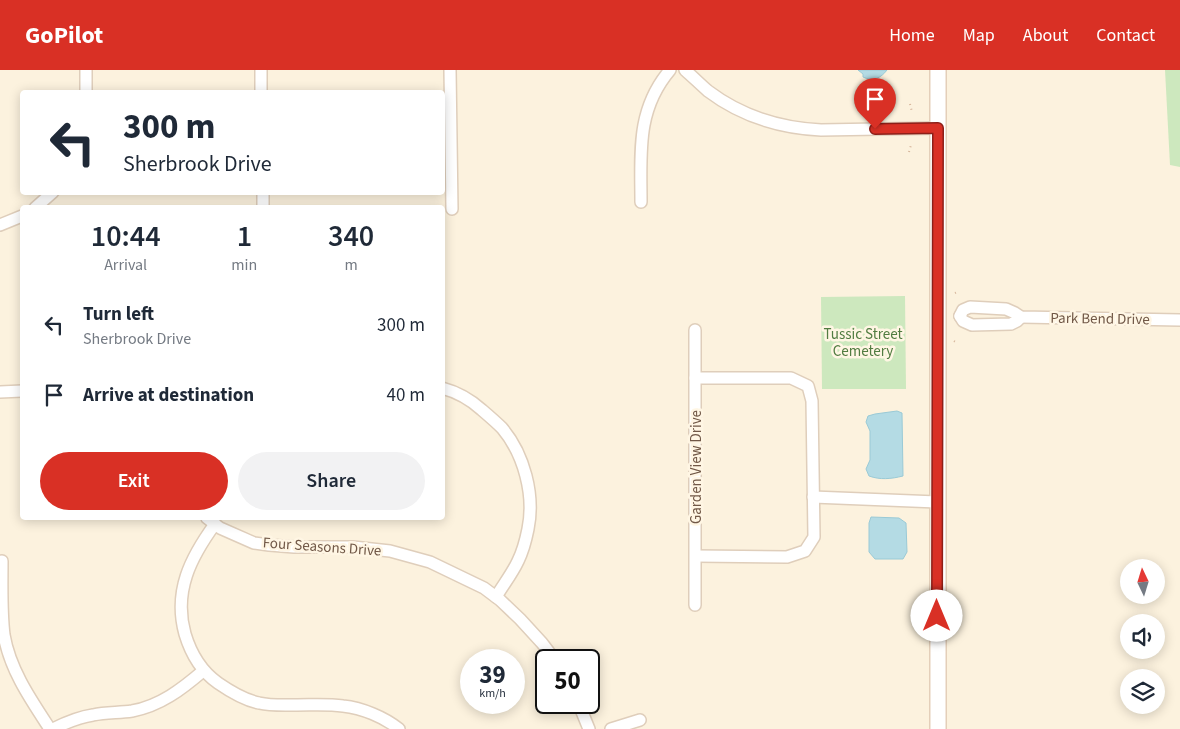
<!DOCTYPE html>
<html lang="en">
<head>
<meta charset="utf-8">
<style>
  body { margin:0; font-family:"Source Sans 3",sans-serif; background:#f2f2f3; color:#1f2937; height:100vh; display:flex; flex-direction:column; font-size:19px; white-space:nowrap }
  * { box-sizing:border-box; margin:0 }
  p { font-size:16px; color:#747a83 }
  .icon { flex:none; width:28px; height:28px; fill:none; stroke:currentColor; stroke-width:2; stroke-linecap:round; stroke-linejoin:round }
  .map { position:relative; flex:1; overflow:hidden }
  .sheet { position:absolute; left:20px; top:135px; width:425px; height:315px; display:flex; flex-direction:column; background:#fff; border-radius:5px; box-shadow:0 2px 12px #0003 }
  .sheet>* { flex:none }
  .guide { position:absolute; left:20px; top:20px; width:425px; height:105px; border-radius:5px; box-shadow:0 2px 12px #0003; background:#fff; color:#1f2937; overflow:hidden }
  .needle { width:32px; rotate:356deg }
  .fabs { position:absolute; left:1120px; top:489px; display:grid; gap:10px }
  .fabs a { display:grid; place-items:center; width:45px; height:45px; border-radius:50%; background:#fff; box-shadow:0 2px 12px #0003; font-size:25px }
  .speed { position:absolute; left:460px; top:579px; display:flex; gap:10px; font-size:25px; font-weight:700; text-align:center }
  .speed>* { display:grid; place-content:center; width:65px; height:65px; border-radius:50%; background:#fff; box-shadow:0 2px 12px #0003; line-height:1 }
  .speed small { font-size:12px; font-weight:400 }
  .speed .limit { border:2px solid #111; border-radius:8px; background:#fff; color:#111 }
  .pin { position:absolute; display:grid; place-items:center; width:42px; height:42px; color:#fff; margin:-51px -21px; border-radius:50% 50% 50% 0; rotate:-45deg; box-shadow:0 0 5px #0007 }
  .pin .icon { rotate:45deg }
  .me { position:absolute; width:55px; margin:-28px; rotate:0deg; stroke-linejoin:round; filter:drop-shadow(0 0 4px #0008) }
  .turn { display:flex; align-items:center; gap:18px; height:105px; padding:0 20px; font-size:22px }
  .turn .icon { width:65px; height:65px; stroke-width:2.5 }
  .turn b { display:block; font-size:35px; line-height:42px }
  .eta { display:flex; justify-content:space-evenly; align-items:center; height:85px; text-align:center }
  .eta b { font-size:30px; font-weight:600; line-height:35px }
  .button { display:flex; gap:10px; margin-top:auto; padding:10px 20px }
  .button a { flex:1; height:58px; border-radius:30px; background:#d93025; color:#fff; font-size:20px; font-weight:600; line-height:58px; text-align:center }
  .button a+a { background:#f2f2f3; color:#1f2937 }
  ul { padding:0; list-style:none }
  li { display:flex; align-items:center; gap:15px; height:70px; padding:0 20px }
  li div { flex:1 }
  li b { display:block; font-size:19px }
  li em { font-style:normal }
  header { display:flex; align-items:center; gap:30px; box-sizing:border-box; height:70px; padding:0 25px; background:#d93025; color:#fff }
  header strong { font-size:24px }
  nav { display:flex; gap:28px; margin-inline-start:auto; font-size:18px }
  .map>svg:first-child { display:block }
  .green { fill:#cde8be }
  .water { fill:#b4dbe4; stroke:#9acad6 }
  .lines { fill:none; stroke-linecap:round; stroke-linejoin:round }
  .minor-casing { stroke:#dfcebb; stroke-width:14 }
  .secondary-casing { stroke:#e4cfb9; stroke-width:18 }
  .path { stroke:#d5b49a; stroke-width:2; stroke-dasharray:1 4; stroke-linecap:butt }
  .minor { stroke:#fff; stroke-width:11 }
  .secondary { stroke:#fff; stroke-width:15 }
  .route-casing { stroke:#8d1f18; stroke-width:12 }
  .route { stroke:#d93025; stroke-width:9 }
  .labels { text-anchor:middle; dominant-baseline:central; stroke-width:5; stroke-linejoin:round; paint-order:stroke }
  .street-label { font-size:15px; fill:#715847; stroke:#fff6e4 }
  .park-label { font-size:15px; fill:#517c41; stroke:#fff6e4 }
</style>
</head>
<body>
<header>
<strong>GoPilot</strong>
<nav><a>Home</a><a>Map</a><a>About</a><a>Contact</a></nav>
</header>
<div class="map">
<svg width="1180" height="659" viewBox="0 0 1180 659">
  <rect width="100%" height="100%" fill="#fcf2de"/>
  <g class="green">
    <polygon points="1165,0 1180,0 1180,97 1170,95"/>
    <polygon points="905,226 906,319 822,319 821,227"/>
  </g>
  <g class="water">
    <path d="M858,0h29c-6,8 -14,12 -24,7v-3z"/>
    <path d="M897,341l5,2 1,63c-12,3 -23,4 -34,0l-3,-7 4,-9v-29l-4,-9 2,-6 7,-2z"/>
    <polygon points="871,447 899,448 906,453 907,482 903,489 875,489 869,482 869,453"/>
  </g>
  <g class="lines">
    <g class="minor-casing">
      <g id="minor">
        <polyline points="86,0 86,22"/>
        <polyline points="261,0 261,22"/>
        <polyline points="450,0 452,139"/>
        <path d="M685,0c8,7 15,14 23,21 33,25 72,37 113,39l117,-2"/>
        <polyline points="263,122 263,136"/>
        <path d="M641,132c0,-49 -5,-92 29,-132"/>
        <polyline points="35,138 53,122"/>
        <polyline points="0,155 22,146"/>
        <polyline points="960,246 963,240 970,237 1006,239 1015,243 1021,247 1180,250"/>
        <polyline points="960,246 963,251 972,255 1011,254 1017,251 1021,247"/>
        <polyline points="695,308 791,308 808,316 812,331 814,467 805,481 787,487 696,486"/>
        <path d="M442,318c15,4 29,12 40,22 7,6 14,12 20,18 22,26 33,67 26,101 -2,10 -5,22 -10,32 -6,13 -15,24 -22,36"/>
        <polyline points="0,322 22,321"/>
        <polyline points="813,427 937,432"/>
        <polyline points="207,448 220,458 254,473 269,475 294,477 353,477 390,481 430,492 484,518 500,530 520,549 542,573 555,590"/>
        <path d="M215,454c-24,33 -42,67 -30,110 6,20 16,37 33,49 13,9 26,17 41,20 13,3 26,2 38,2 16,0 31,-1 46,1 19,2 41,11 56,23"/>
        <path d="M2,491c0,24 -1,50 2,74 6,35 27,65 46,94"/>
        <polyline points="695,535 695,260"/>
        <polyline points="578,632 589,659"/>
        <path d="M53,659c12,-6 26,-12 40,-14 13,-3 26,-2 39,-4 28,-5 50,-22 71,-40"/>
        <polyline points="611,659 640,650"/>
      </g>
    </g>
    <g class="secondary-casing">
      <polyline id="secondary" points="938,659 938,0"/>
    </g>
    <g class="path">
      <polyline points="910,34 912,42"/>
      <polyline points="909,82 911,75"/>
      <polyline points="955,223 959,221"/>
      <polyline points="954,271 957,273"/>
    </g>
    <use href="#minor" class="minor"/>
    <use href="#secondary" class="secondary"/>
  </g>
  <g class="lines">
    <g class="route-casing">
      <polyline id="route" points="875,59 938,58 937,546"/>
    </g>
    <use href="#route" class="route"/>
  </g>
  <g class="labels">
    <g class="street-label">
      <text transform="translate(1100 249) rotate(1)">Park Bend Drive</text>
      <text transform="translate(696 397) rotate(-90)">Garden View Drive</text>
      <text transform="translate(322 477) rotate(4)">Four Seasons Drive</text>
    </g>
    <g class="park-label">
      <text x="863" y="264">Tussic Street<tspan x="863" dy="17">Cemetery</tspan></text>
    </g>
  </g>
</svg>
<div class="fabs">
<a><svg class="needle" viewBox="-14 -14 28 28"><path d="M0-13l5 13h-10z" fill="#e53935"/><path d="M0 13l5-13h-10z" fill="#747a83"/></svg></a>
<a><svg class="icon" aria-label="sound" viewBox="0 0 24 24"><path d="M4 9h4l5-4v14l-5-4H4zM17 9q2 3 0 6"/></svg></a>
<a><svg class="icon" aria-label="layers" viewBox="0 0 24 24"><path d="M12 4l9 5-9 5-9-5zM3 14l9 5 9-5"/></svg></a>
</div>
<div class="speed"><div>39<small>km/h</small></div><div class="limit">50</div></div>
<div class="pin" style="left:875px;top:59px;background:#d93025"><svg class="icon" aria-label="arrive" viewBox="0 0 24 24"><path d="M6 21V4h12l-3 4 3 4H6"/></svg></div>
<svg class="me" style="left:937px;top:546px" viewBox="-20 -20 40 40"><circle r="19" fill="#fff"/><path d="M0-13L10 11 0 6-10 11z" fill="#d93025"/></svg>
<div class="guide">
<div class="turn"><svg class="icon" aria-label="left" viewBox="0 0 24 24"><path d="M17 20v-9H6M10 6l-5 5 5 5"/></svg><div><b>300 m</b>Sherbrook Drive</div></div>
</div>
<section class="sheet">
<div class="eta">
<div><b>10:44</b><p>Arrival</p></div>
<div><b>1</b><p>min</p></div>
<div><b>340</b><p>m</p></div>
</div>
<ul>
<li><svg class="icon" aria-label="left" viewBox="0 0 24 24"><path d="M17 20v-9H6M10 6l-5 5 5 5"/></svg><div><b>Turn left</b><p>Sherbrook Drive</p></div><em>300 m</em></li>
<li><svg class="icon" aria-label="arrive" viewBox="0 0 24 24"><path d="M6 21V4h12l-3 4 3 4H6"/></svg><div><b>Arrive at destination</b></div><em>40 m</em></li>
</ul>
<div class="button"><a>Exit</a><a>Share</a></div>
</section>
</div>
</body>
</html>
